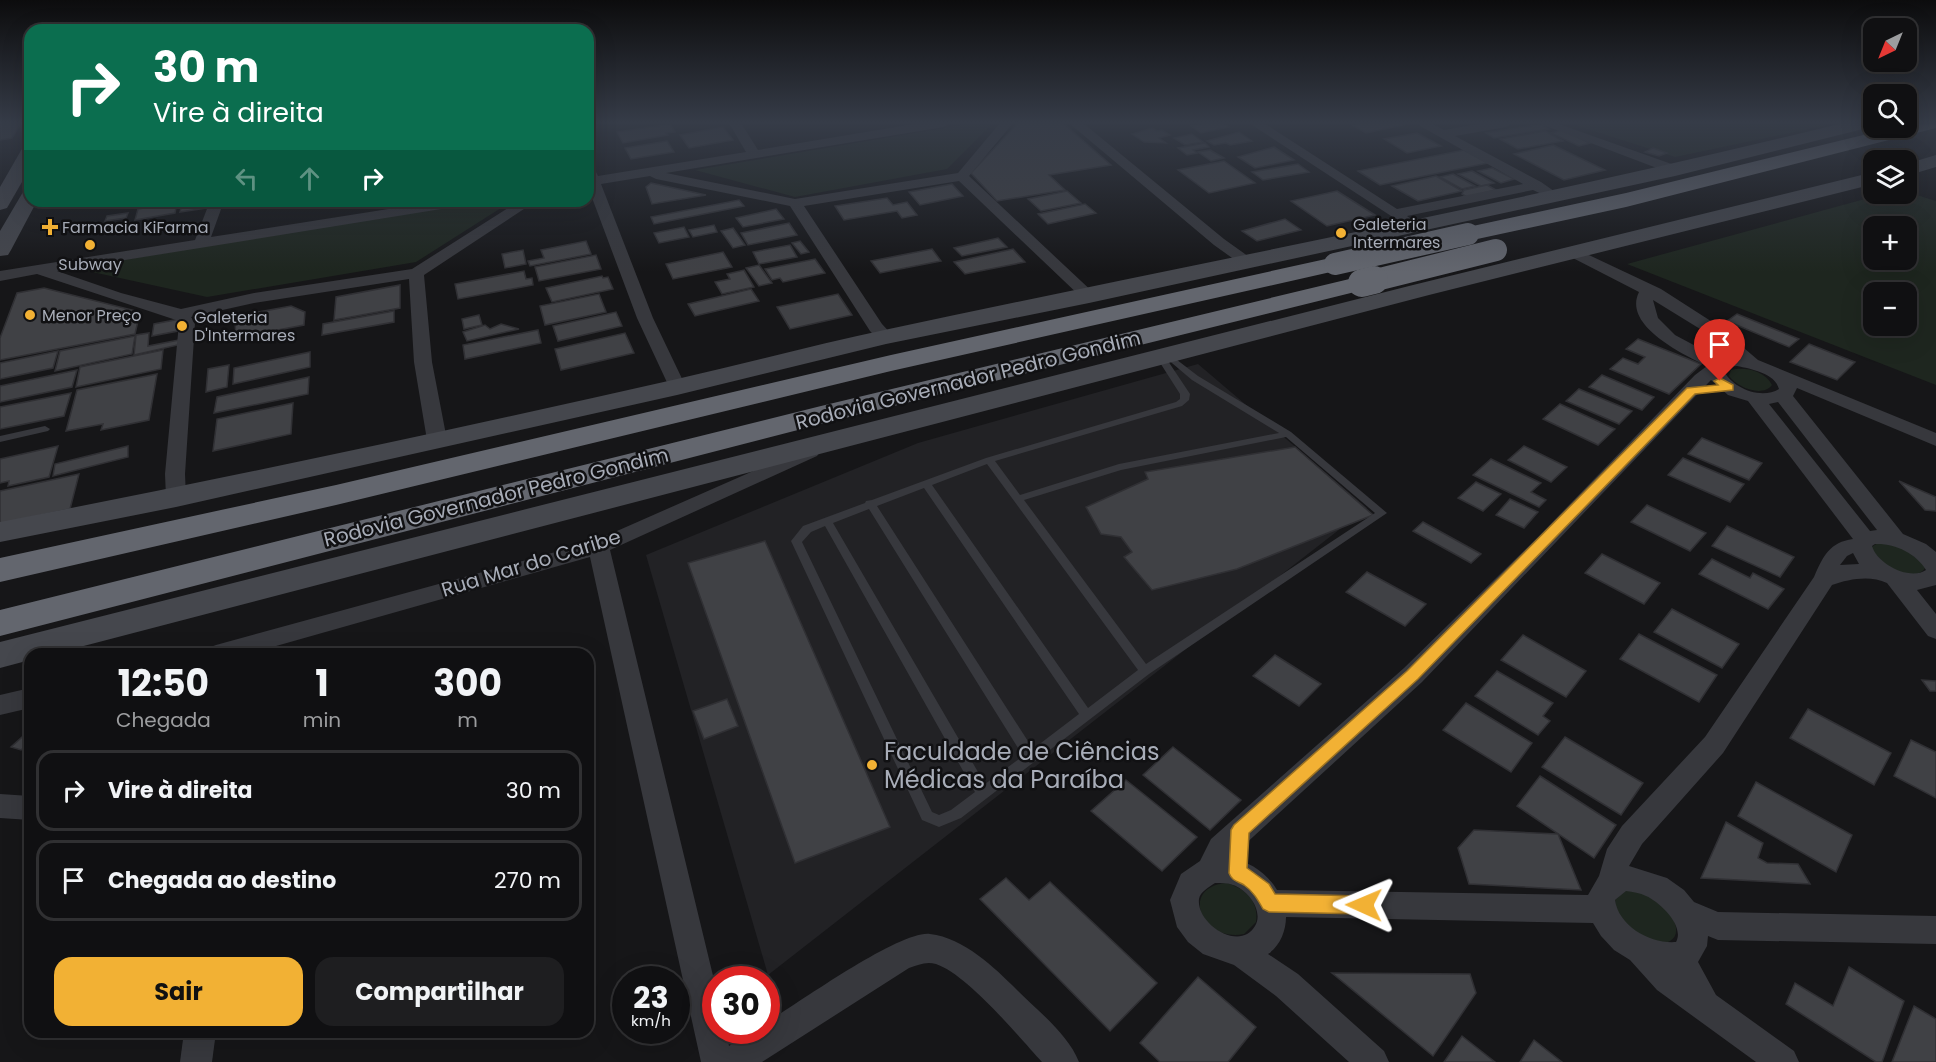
<!DOCTYPE html>
<html lang="pt">
<head>
<meta charset="utf-8">
<style>
  body { margin:0; font-family:Poppins,sans-serif; background:#1e1e20; color:#f1f3f6; height:100vh; display:flex; flex-direction:column; font-size:22px; white-space:nowrap }
  * { box-sizing:border-box; margin:0 }
  p { font-size:20px; color:#9c9d9f }
  .icon { flex:none; width:33px; height:33px; fill:none; stroke:currentColor; stroke-width:2; stroke-linecap:round; stroke-linejoin:round }
  .map { position:relative; flex:1; overflow:hidden }
  .drawer { position:absolute; left:24px; top:648px; width:570px; height:390px; display:flex; flex-direction:column; background:#101012; border-radius:18px; box-shadow:0 6px 24px #0002,0 0 0 2px #303032 }
  .drawer>* { flex:none }
  .guide { position:absolute; left:24px; top:24px; width:570px; height:183px; border-radius:18px; box-shadow:0 6px 24px #0002,0 0 0 2px #303032; background:#0b6e4f; color:#fff; overflow:hidden }
  .needle { width:39px; rotate:223deg }
  .buttons { position:absolute; left:1863px; top:18px; display:grid; gap:12px }
  .buttons a { display:grid; place-items:center; width:54px; height:54px; border-radius:12px; background:#101012; box-shadow:0 6px 24px #0002,0 0 0 2px #303032; font-size:30px }
  .speed { position:absolute; left:612px; top:966px; display:flex; gap:12px; font-size:30px; font-weight:700; text-align:center }
  .speed>* { display:grid; place-content:center; width:78px; height:78px; border-radius:50%; background:#101012; box-shadow:0 6px 24px #0002,0 0 0 2px #303032; line-height:1 }
  .speed small { font-size:15px; font-weight:400 }
  .speed .limit { border:9px solid #d22; background:#fff; color:#111 }
  .pin { position:absolute; display:grid; place-items:center; width:51px; height:51px; color:#fff; margin:-62px -26px; border-radius:50% 50% 50% 0; rotate:-45deg; box-shadow:0 0 6px #0007 }
  .pin .icon { rotate:45deg }
  .me { position:absolute; width:66px; margin:-33px; rotate:271deg; stroke-linejoin:round; filter:drop-shadow(0 0 4px #0008) }
  .turn { display:flex; align-items:center; gap:21px; height:126px; padding:0 30px; font-size:27px }
  .turn .icon { width:78px; height:78px; stroke-width:2.5 }
  .turn b { display:block; font-size:42px; line-height:51px }
  .lanes { display:flex; align-items:center; height:57px; padding:0 30px; background:#0003; justify-content:center; gap:30px; direction:ltr }
  .lanes .off { opacity:.35 }
  .eta { display:flex; justify-content:space-evenly; align-items:center; height:102px; text-align:center }
  .eta b { font-size:36px; font-weight:700; line-height:42px }
  .primary-button { display:flex; gap:12px; margin-top:auto; padding:12px 30px }
  .primary-button a { flex:1; height:69px; border-radius:18px; background:#f2b134; color:#111; font-size:24px; font-weight:700; line-height:69px; text-align:center }
  .primary-button a+a { background:#1e1e20; color:#f1f3f6 }
  ul { padding:0; list-style:none }
  li { display:flex; align-items:center; gap:18px; height:81px; margin:0 12px 9px; padding:0 18px; border:3px solid #303032; border-radius:18px }
  li div { flex:1 }
  li b { display:block; font-size:22px }
  li em { font-style:normal }
  .map>svg:first-child { display:block }
  .built { fill:#222225 }
  .green { fill:#1e261f; fill-rule:evenodd }
  .building { fill:#404145; stroke:#303034; stroke-width:1.5 }
  .lines { fill:none; stroke-linecap:round; stroke-linejoin:round }
  .lane { fill:#37383d; fill-rule:evenodd }
  .street { fill:#37383d; fill-rule:evenodd }
  .secondary { fill:#45474d; fill-rule:evenodd }
  .highway { fill:#63666e; fill-rule:evenodd }
  .highway-bridge-far1 { stroke:#63666e; stroke-width:22 }
  .highway-bridge { stroke:#63666e; stroke-width:28 }
  .route { fill:#f2b134; stroke:#9d7322; stroke-width:1.5 }
  .poi-dot { fill:#f2b134; stroke:#111113; stroke-width:2 }
  .labels { text-anchor:middle; dominant-baseline:central; stroke-width:5; stroke-linejoin:round; paint-order:stroke }
  .far-poi-label { font-size:16px; fill:#a8adb8; stroke:#111113; text-anchor:start }
  .street-label { font-size:20px; fill:#a8adb8; stroke:#111113 }
  .near-poi-label { font-size:24px; fill:#a8adb8; stroke:#111113; text-anchor:start }
</style>
</head>
<body>
<div class="map">
<svg width="1936" height="1062" viewBox="0 0 1936 1062">
  <rect width="100%" height="100%" fill="#161618"/>
  <polygon class="built" points="1198,364 1367,508 768,975 646,555 918,443"/>
  <g class="green">
    <polygon points="974,123 993,123 947,169 795,197 695,170"/>
    <polygon points="1569,123 1837,123 1675,157"/>
    <path d="M1907,192l29,9v184l-309,-121 256,-70zM1906,226v34h-32v-34zM1906,292v34h-32v-34z"/>
    <polygon points="480,201 512,201 416,262 207,297 74,268"/>
    <path d="M1736,369c14,-1 29,3 36,16 -10,13 -35,2 -43,-9l2,-6z"/>
    <path d="M1878,543l25,4 23,19c-5,14 -30,8 -39,0 -6,-5 -11,-12 -17,-18z"/>
    <path d="M1226,883c19,5 33,18 30,39l-12,12c-41,9 -66,-46 -18,-51z"/>
    <path d="M1626,890c8,2 20,3 27,6 12,6 34,35 17,45 -18,10 -42,-10 -51,-24 -4,-4 -3,-12 -4,-17z"/>
  </g>
  <g class="building">
    <polygon points="0,123 21,123 12,138 0,140"/>
    <polygon points="1018,123 1063,123 1111,165 1049,175 1065,190 997,201 971,173"/>
    <polygon points="1207,123 1223,123 1229,127 1201,133 1191,126"/>
    <polygon points="1361,123 1406,123 1408,124 1366,133 1352,125"/>
    <polygon points="670,124 675,132 666,133 668,135 623,143 617,132"/>
    <polygon points="1541,124 1549,129 1494,138 1486,133"/>
    <polygon points="723,127 733,140 689,148 680,135"/>
    <polygon points="1152,128 1157,131 1162,130 1170,135 1159,138 1166,143 1144,142 1132,134"/>
    <polygon points="1562,130 1590,143 1579,146 1551,133"/>
    <polygon points="1545,131 1563,141 1518,149 1500,139"/>
    <polygon points="1239,132 1252,141 1230,145 1226,143 1214,145 1207,141"/>
    <polygon points="1417,133 1441,146 1407,153 1384,139"/>
    <polygon points="1192,134 1203,142 1185,145 1174,138"/>
    <polygon points="667,141 674,152 631,159 625,148"/>
    <polygon points="1205,143 1209,147 1193,150 1197,153 1187,155 1178,148"/>
    <polygon points="1553,145 1605,170 1564,180 1514,154"/>
    <polygon points="1274,147 1294,160 1255,168 1238,157"/>
    <polygon points="1653,148 1667,153 1659,156 1645,152"/>
    <polygon points="1210,150 1224,158 1211,161 1198,152"/>
    <polygon points="1464,150 1488,163 1380,185 1358,171"/>
    <polygon points="1224,161 1255,183 1209,193 1178,170"/>
    <polygon points="1298,164 1309,172 1263,180 1252,172"/>
    <polygon points="1492,168 1514,179 1501,183 1478,171"/>
    <polygon points="1472,171 1494,183 1481,186 1458,174"/>
    <polygon points="1453,174 1475,186 1462,189 1440,177"/>
    <polygon points="1436,176 1462,191 1418,201 1392,186"/>
    <polygon points="651,183 706,195 652,204 646,187"/>
    <polygon points="952,184 963,196 920,205 909,192"/>
    <polygon points="1487,185 1496,190 1467,197 1462,194 1464,190"/>
    <polygon points="1067,191 1081,203 1041,211 1028,199"/>
    <polygon points="1337,191 1375,215 1327,226 1291,201"/>
    <polygon points="887,198 893,205 907,202 917,215 902,218 897,211 844,220 835,206"/>
    <polygon points="739,200 744,206 654,224 651,217"/>
    <polygon points="65,201 100,201 62,207"/>
    <polygon points="197,201 207,201 206,208 180,212 182,204"/>
    <polygon points="335,201 366,201 335,206"/>
    <polygon points="177,203 175,213 135,220 138,209"/>
    <polygon points="1085,204 1096,213 1048,224 1038,214"/>
    <polygon points="776,209 784,219 743,227 736,218"/>
    <polygon points="128,213 126,218 105,221 107,216"/>
    <polygon points="1285,219 1301,230 1257,241 1242,231"/>
    <polygon points="789,223 797,235 748,245 741,233"/>
    <polygon points="714,225 717,232 693,237 689,230"/>
    <polygon points="684,227 689,237 659,243 654,233"/>
    <polygon points="733,228 745,245 733,248 721,231"/>
    <polygon points="998,238 1007,247 962,256 954,248"/>
    <polygon points="586,241 591,254 530,266 528,261 544,258 541,250"/>
    <polygon points="800,241 809,252 801,254 792,243"/>
    <polygon points="790,245 797,257 759,264 753,252"/>
    <polygon points="932,249 941,261 880,273 871,261"/>
    <polygon points="1013,249 1025,262 965,274 954,262"/>
    <polygon points="523,250 526,264 505,268 502,254"/>
    <polygon points="723,252 732,267 673,279 666,264"/>
    <polygon points="596,255 601,269 539,281 535,267"/>
    <polygon points="815,259 825,273 783,282 780,278 772,280 765,269"/>
    <polygon points="759,265 772,283 759,286 746,268"/>
    <polygon points="744,270 754,287 722,294 715,282 730,279 727,274"/>
    <polygon points="524,271 526,279 532,278 533,285 458,299 455,284"/>
    <polygon points="602,276 603,278 608,277 613,289 552,302 546,288"/>
    <polygon points="400,285 400,308 334,320 336,297"/>
    <polygon points="44,288 140,312 135,334 0,360 0,338 17,293"/>
    <polygon points="751,289 759,301 695,316 688,304"/>
    <polygon points="599,294 606,312 545,325 540,306"/>
    <polygon points="838,294 852,315 790,329 777,307"/>
    <polygon points="291,306 305,312 304,325 236,338 235,322 248,314"/>
    <polygon points="394,311 394,322 322,335 323,324"/>
    <polygon points="616,312 622,326 558,341 553,326"/>
    <polygon points="1737,314 1799,339 1789,347 1727,321"/>
    <polygon points="479,315 482,325 464,329 462,319"/>
    <polygon points="180,319 178,331 152,336 154,324"/>
    <polygon points="501,324 519,329 467,341 463,332 485,325 490,329"/>
    <polygon points="538,330 541,343 465,359 463,345"/>
    <polygon points="149,333 148,346 179,340 178,345 134,355 136,335"/>
    <polygon points="625,333 634,353 561,370 555,349"/>
    <polygon points="135,336 132,354 55,371 60,351"/>
    <polygon points="1638,339 1701,364 1669,394 1610,369 1623,358 1638,364 1645,357 1626,349"/>
    <polygon points="1809,344 1855,362 1837,380 1790,362"/>
    <polygon points="163,350 161,369 76,387 80,367"/>
    <polygon points="58,351 53,368 0,379 0,363"/>
    <polygon points="310,352 310,367 233,384 234,368"/>
    <polygon points="229,365 227,387 206,392 208,369"/>
    <polygon points="77,370 72,387 0,402 0,386"/>
    <polygon points="157,374 149,420 101,430 103,424 66,431 77,390"/>
    <polygon points="1602,375 1654,397 1642,410 1589,387"/>
    <polygon points="309,377 308,394 214,413 217,397"/>
    <polygon points="1579,389 1632,411 1619,424 1566,401"/>
    <polygon points="71,393 64,416 0,429 0,407"/>
    <polygon points="293,403 291,434 213,451 217,419"/>
    <polygon points="1560,404 1615,429 1598,445 1543,419"/>
    <polygon points="1702,438 1762,463 1749,480 1688,454"/>
    <polygon points="58,446 49,477 8,486 9,481 0,483 0,459"/>
    <polygon points="128,446 128,457 53,476 55,464"/>
    <polygon points="1524,446 1567,467 1551,482 1508,460"/>
    <polygon points="1295,447 1373,515 1237,569 1152,590 1124,557 1132,552 1121,537 1101,534 1086,507 1148,479 1145,472"/>
    <polygon points="1683,458 1744,484 1730,502 1668,475"/>
    <polygon points="1491,459 1541,483 1531,492 1546,500 1539,507 1473,475"/>
    <polygon points="79,474 70,509 0,524 0,491"/>
    <polygon points="1899,481 1936,497 1936,511 1925,510"/>
    <polygon points="1476,482 1501,494 1483,511 1458,498"/>
    <polygon points="1510,499 1538,512 1524,528 1496,515"/>
    <polygon points="1647,505 1706,533 1690,551 1631,522"/>
    <polygon points="1423,522 1481,554 1471,563 1413,531"/>
    <polygon points="1727,526 1794,557 1780,577 1712,546"/>
    <polygon points="765,541 890,827 795,863 688,563"/>
    <polygon points="1602,554 1660,583 1644,604 1585,573"/>
    <polygon points="1712,559 1750,578 1753,573 1784,589 1768,609 1699,574"/>
    <polygon points="1367,572 1426,604 1405,626 1346,592"/>
    <polygon points="1672,609 1739,644 1722,668 1654,632"/>
    <polygon points="1639,634 1717,675 1699,702 1620,659"/>
    <polygon points="1523,635 1586,671 1566,697 1501,660"/>
    <polygon points="1275,655 1321,684 1299,706 1253,676"/>
    <polygon points="1497,671 1553,703 1543,716 1550,721 1538,735 1475,696"/>
    <polygon points="1922,680 1936,681 1936,691 1930,691"/>
    <polygon points="727,699 738,726 704,739 693,711"/>
    <polygon points="1466,703 1532,743 1511,772 1443,730"/>
    <polygon points="1808,709 1891,753 1874,785 1790,738"/>
    <polygon points="30,730 30,742 21,750 11,747"/>
    <polygon points="1565,737 1643,783 1621,815 1542,767"/>
    <polygon points="1911,740 1936,752 1936,798 1894,776"/>
    <polygon points="1173,747 1241,800 1210,830 1143,775"/>
    <polygon points="1540,776 1616,825 1594,858 1517,806"/>
    <polygon points="1126,780 1197,837 1162,871 1091,811"/>
    <polygon points="1756,782 1852,835 1836,872 1738,816"/>
    <polygon points="1726,822 1763,843 1758,858 1767,863 1798,864 1810,884 1701,878"/>
    <polygon points="1474,830 1558,834 1581,890 1469,884 1458,848"/>
    <polygon points="1006,878 1029,900 1050,882 1157,983 1110,1031 980,899"/>
    <polygon points="1849,967 1904,1001 1882,1062 1876,1062 1786,1004 1795,983 1833,1006"/>
    <polygon points="1332,973 1470,974 1476,993 1433,1056"/>
    <polygon points="1198,977 1256,1027 1228,1062 1160,1062 1140,1043"/>
    <polygon points="1914,1006 1936,1019 1936,1062 1892,1062"/>
    <polygon points="1462,1036 1495,1062 1444,1062"/>
    <polygon points="1534,1040 1562,1062 1520,1062"/>
  </g>
  <g class="lines">
    <g class="lane">
      <path d="M1168,353l30,23 93,56 96,81 -238,161 -188,144 -22,9 -17,-7 -131,-279 12,-15 62,-23 1,-2 6,-1 114,-42 190,-56 4,-3v-5l-23,-36zM1166,358l26,22 87,53 -160,31 -99,31 -25,-34 187,-55 7,-6 1,-6zM1286,437l89,76 -229,151 -122,-164 97,-30zM987,464l151,206 -50,38 -156,-223zM924,488l155,226 -46,35 -156,-243zM869,509l154,247 -38,28 -152,-261zM825,526l150,266 -24,18 -12,5 -7,-3 -130,-270 9,-10z"/>
      <polygon points="45,426 50,429 48,431 0,442 0,436"/>
    </g>
    <g class="street">
      <polygon points="729,123 741,123 758,150 920,123 950,123 944,127 666,173 795,199 958,173 1000,123 1013,123 969,176 1097,296 1089,301 1083,299 959,181 804,206 882,324 894,337 886,342 880,341 870,331 790,206 656,179 650,176 601,184 653,318 686,387 683,391 671,391 637,318 588,187 588,165 593,166 598,176 746,152"/>
      <polygon points="1069,123 1083,123 1224,239 1252,259 1255,262 1252,265 1242,265 1214,245"/>
      <polygon points="1249,123 1264,123 1397,209 1523,184 1415,123 1431,123 1444,130 1484,123 1512,123 1506,127 1455,136 1541,182 1561,196 1554,200 1533,190 1407,216 1421,227 1414,231"/>
      <polygon points="1538,123 1556,123 1680,167 1682,170 1680,173 1670,173"/>
      <polygon points="210,201 224,201 211,237 439,201 473,201 466,205 57,271 121,293 181,309 254,293 412,269 519,201 536,201 424,275 432,362 447,440 444,444 430,444 427,440 414,362 409,279 254,303 191,317 195,323 185,474 186,497 183,502 176,504 169,502 166,497 165,474 179,323 176,320 37,274 0,281 0,271 195,240"/>
      <path d="M1574,248l87,41 56,36 41,35 178,73v13l-139,-58 -4,8 110,138 23,10 10,8v33l-19,5 19,24v25l-8,-3 -41,-53c-17,-8 -38,-4 -55,2l-109,168 -81,91 -13,22 38,12 17,12 10,12 24,10 218,4v28l-218,-4 -10,-4 -1,10 -9,16 18,33 78,56 5,11h-43l-99,-72 -27,-30 -16,-10 -13,-14 -8,-13 -307,-6c0,14 -6,29 -18,37l30,20 86,77 5,11h-40l-73,-66 -42,-31 -31,-11 -15,-12 -11,-15 -7,-27 11,-26 19,-13 11,-22 193,-171 136,-133 155,-160 12,-9c-22,-11 -85,-40 -68,-74l-70,-36 -3,-3zM1653,300l52,32 28,24 -15,2 -43,-23 -17,-17zM1737,366c14,3 38,7 42,23 -18,11 -48,-1 -56,-20l4,-2zM1711,380l17,15 20,6 105,138c-23,3 -30,17 -39,38l-109,160 -83,89 -15,23 -8,27 -11,19 -311,-5c-11,-18 -27,-28 -47,-32l192,-176zM1778,402l99,128 -7,1 -101,-127zM1875,544c19,-1 41,9 51,26 -16,11 -49,-6 -54,-24zM1853,553l6,11 -19,1 7,-9zM1215,883c6,0 13,0 18,2 15,5 31,26 22,41 -15,26 -59,-2 -56,-27 1,-7 10,-12 16,-16zM1626,891c7,1 14,2 20,5 14,6 39,30 30,46 -25,2 -57,-15 -61,-42z"/>
      <path d="M810,446l7,2 3,4 -3,4 -207,94 106,438v42h10l3,16 25,-16h12v-7c31,-19 134,-93 164,-89 34,4 64,33 87,56 21,21 51,44 62,72h-37c-24,-26 -74,-87 -106,-98 -10,-3 -18,1 -27,4l-147,94h-61l-111,-505 -342,97h-44l4,-6 8,-3 376,-103z"/>
      <polygon points="30,688 30,708 0,715 0,695"/>
      <polygon points="0,794 30,796 30,820 0,818"/>
      <polygon points="184,1032 216,1032 212,1062 180,1062"/>
    </g>
    <g class="secondary">
      <path d="M1843,123h31l-3,4 -196,49 -586,127 -203,41 -209,51 -501,112 -176,35v-20c226,-44 452,-92 677,-143 71,-16 141,-35 212,-50 318,-68 638,-128 954,-206z"/>
      <polygon points="30,145 30,168 7,208 0,210 0,187 23,147"/>
      <polygon points="1936,155 1936,167 1906,176 1906,164"/>
      <polygon points="1874,172 1874,184 1429,295 53,654 30,654 30,660 0,668 0,642 1413,285"/>
      <polygon points="30,190 30,201 37,201 11,250 8,255 0,256 0,231 23,192"/>
    </g>
    <g class="highway">
      <polygon points="1910,123 1936,123 1936,128 1626,207 1468,241 1460,239 1456,234 1460,229 1468,227 1626,193 1892,128 1906,128 1906,124"/>
      <polygon points="1335,257 1344,259 1347,264 1344,269 891,371 336,505 0,582 0,558 336,485 891,355"/>
      <polygon points="1362,276 1371,278 1374,283 1371,288 829,422 0,636 0,610 821,406"/>
    </g>
    <g class="highway-bridge-far1">
      <polyline points="1335,264 1468,234"/>
      <polyline points="1368,282 1496,250"/>
    </g>
    <polyline class="highway-bridge" points="1362,283 1374,280"/>
  </g>
  <linearGradient id="sky" x2="0" y2="1"><stop stop-color="#0c0c0d"/><stop offset="0.45" stop-color="#363c48"/><stop offset="1" stop-color="#363c48" stop-opacity="0"/></linearGradient>
  <rect width="1936" height="272" fill="url(#sky)"/>
  <path class="route" d="M1720,378l13,7v5l-38,4 -277,285 -169,154 -2,35 22,16 6,10 89,2 7,2 3,7 -3,6 -7,3 -95,-2 -6,-3c-5,-9 -10,-18 -19,-24 -7,-4 -12,-4 -15,-12l2,-43 3,-5 173,-154 280,-283 31,-3 -4,-4z"/>
  <g class="poi-dot">
    <path d="M47 218h6v6h6v6h-6v6h-6v-6h-6v-6h6z"/>
    <circle cx="1341" cy="233" r="6"/>
    <circle cx="90" cy="245" r="6"/>
    <circle cx="30" cy="315" r="6"/>
    <circle cx="182" cy="326" r="6"/>
    <circle cx="872" cy="765" r="6"/>
  </g>
  <g class="labels">
    <g class="far-poi-label">
      <text x="1353" y="224">Galeteria<tspan x="1353" dy="18">Intermares</tspan></text>
      <text x="62" y="227">Farmacia KiFarma</text>
      <text x="90" y="264" text-anchor="middle">Subway</text>
      <text x="42" y="315">Menor Preço</text>
      <text x="194" y="317">Galeteria<tspan x="194" dy="18">D'Intermares</tspan></text>
    </g>
    <g class="street-label">
      <text transform="translate(968 380) rotate(-14)">Rodovia Governador Pedro Gondim</text>
      <text transform="translate(496 497) rotate(-14)">Rodovia Governador Pedro Gondim</text>
      <text transform="translate(531 563) rotate(-17)">Rua Mar do Caribe</text>
    </g>
    <g class="near-poi-label">
      <text x="884" y="751">Faculdade de Ciências<tspan x="884" dy="28">Médicas da Paraíba</tspan></text>
    </g>
  </g>
</svg>
<div class="buttons">
<a><svg class="needle" viewBox="-14 -14 28 28"><path d="M0-13l5 13h-10z" fill="#e53935"/><path d="M0 13l5-13h-10z" fill="#9c9d9f"/></svg></a>
<a><svg class="icon" aria-label="search" viewBox="0 0 24 24"><circle cx="10" cy="10" r="6"/><path d="M15 15l6 6"/></svg></a>
<a><svg class="icon" aria-label="layers" viewBox="0 0 24 24"><path d="M12 4l9 5-9 5-9-5zM3 14l9 5 9-5"/></svg></a>
<a>+</a>
<a>−</a>
</div>
<div class="speed"><div>23<small>km/h</small></div><div class="limit">30</div></div>
<div class="pin" style="left:1720px;top:381px;background:#d93025"><svg class="icon" aria-label="arrive" viewBox="0 0 24 24"><path d="M6 21V4h12l-3 4 3 4H6"/></svg></div>
<svg class="me" style="left:1364px;top:905px" viewBox="-20 -20 40 40"><path d="M0-17L14 15 0 8-14 15z" fill="#f2b134" stroke="#fff" stroke-width="4"/></svg>
<div class="guide">
<div class="turn"><svg class="icon" aria-label="right" viewBox="0 0 24 24"><path d="M7 20v-9h11M14 6l5 5-5 5"/></svg><div><b>30 m</b>Vire à direita</div></div>
<div class="lanes"><svg class="icon off" aria-label="left" viewBox="0 0 24 24"><path d="M17 20v-9H6M10 6l-5 5 5 5"/></svg><svg class="icon off" aria-label="ahead" viewBox="0 0 24 24"><path d="M12 20V5M6 11l6-6 6 6"/></svg><svg class="icon" aria-label="right" viewBox="0 0 24 24"><path d="M7 20v-9h11M14 6l5 5-5 5"/></svg></div>
</div>
<section class="drawer">
<div class="eta">
<div><b>12:50</b><p>Chegada</p></div>
<div><b>1</b><p>min</p></div>
<div><b>300</b><p>m</p></div>
</div>
<ul>
<li><svg class="icon" aria-label="right" viewBox="0 0 24 24"><path d="M7 20v-9h11M14 6l5 5-5 5"/></svg><div><b>Vire à direita</b></div><em>30 m</em></li>
<li><svg class="icon" aria-label="arrive" viewBox="0 0 24 24"><path d="M6 21V4h12l-3 4 3 4H6"/></svg><div><b>Chegada ao destino</b></div><em>270 m</em></li>
</ul>
<div class="primary-button"><a>Sair</a><a>Compartilhar</a></div>
</section>
</div>
</body>
</html>
